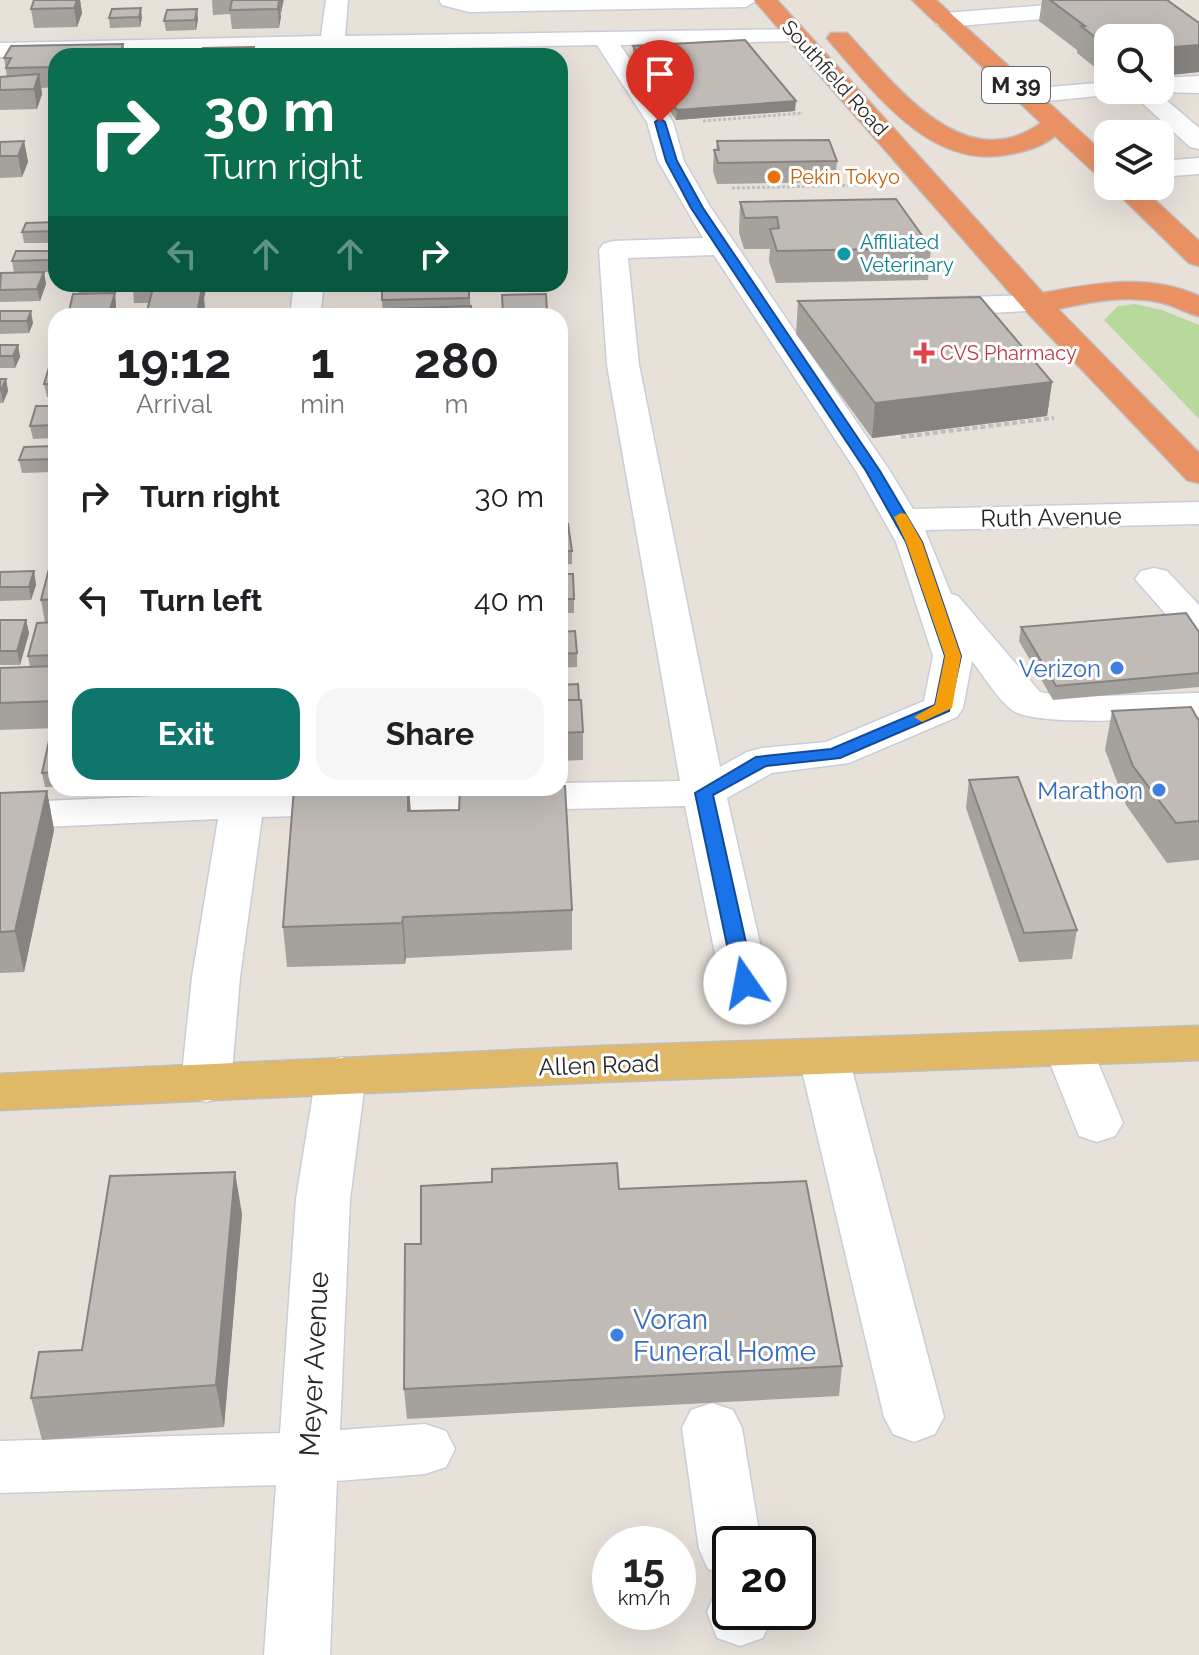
<!DOCTYPE html>
<html lang="en">
<head>
<meta charset="utf-8">
<style>
  body { margin:0; font-family:Raleway,sans-serif; background:#f6f6f6; color:#202124; height:100vh; display:flex; flex-direction:column; font-size:30px; white-space:nowrap }
  * { box-sizing:border-box; margin:0 }
  p { font-size:26px; color:#757577 }
  .icon { flex:none; width:44px; height:44px; fill:none; stroke:currentColor; stroke-width:2; stroke-linecap:round; stroke-linejoin:round }
  .map { position:relative; flex:1; overflow:hidden }
  .side { position:absolute; left:48px; top:308px; width:520px; height:488px; display:flex; flex-direction:column; background:#fff; border-radius:24px; box-shadow:0 8px 32px #0002 }
  .side>* { flex:none }
  .guide { position:absolute; left:48px; top:48px; width:520px; height:244px; border-radius:24px; box-shadow:0 8px 32px #0002; background:#0b6e4f; color:#fff; overflow:hidden }
  .controls { position:absolute; left:1094px; top:24px; display:grid; gap:16px }
  .controls a { display:grid; place-items:center; width:80px; height:80px; border-radius:16px; background:#fff; box-shadow:0 8px 32px #0002; font-size:40px }
  .speed { position:absolute; left:592px; top:1526px; display:flex; gap:16px; font-size:40px; font-weight:700; text-align:center }
  .speed>* { display:grid; place-content:center; width:104px; height:104px; border-radius:50%; background:#fff; box-shadow:0 8px 32px #0002; line-height:1 }
  .speed small { font-size:20px; font-weight:400 }
  .speed .limit { border:4px solid #111; border-radius:12px; background:#fff; color:#111 }
  .pin { position:absolute; display:grid; place-items:center; width:68px; height:68px; color:#fff; margin:-82px -34px; border-radius:50% 50% 50% 0; rotate:-45deg; box-shadow:0 0 8px #0007 }
  .pin .icon { rotate:45deg }
  .me { position:absolute; width:88px; margin:-44px; rotate:348deg; stroke-linejoin:round; filter:drop-shadow(0 0 6px #0008) }
  .turn { display:flex; align-items:center; gap:28px; height:168px; padding:0 24px; font-size:36px }
  .turn .icon { width:104px; height:104px; stroke-width:2.5 }
  .turn b { display:block; font-size:56px; line-height:68px }
  .lanes { display:flex; align-items:center; height:76px; padding:0 24px; background:#0003; justify-content:center; gap:40px; direction:ltr }
  .lanes .off { opacity:.35 }
  .eta { display:flex; justify-content:space-evenly; align-items:center; height:136px; text-align:center }
  .eta b { font-size:48px; font-weight:700; line-height:56px }
  .cta { display:flex; gap:16px; margin-top:auto; padding:16px 24px }
  .cta a { flex:1; height:92px; border-radius:24px; background:#0f766e; color:#fff; font-size:32px; font-weight:700; line-height:92px; text-align:center }
  .cta a+a { background:#f6f6f6; color:#202124 }
  ul { padding:0; list-style:none }
  li { display:flex; align-items:center; gap:24px; height:104px; padding:0 24px }
  li div { flex:1 }
  li b { display:block; font-size:30px }
  li em { font-style:normal }
  .map>svg:first-child { display:block }
  .green { fill:#b7d99c }
  .lines { fill:none; stroke-linecap:round; stroke-linejoin:round }
  .minor-casing { stroke:#c9cdd8; stroke-width:3 }
  .major-casing { stroke:#bebebe; stroke-width:3 }
  .highway-casing { stroke:#bebebe; stroke-width:3 }
  .path-far1 { stroke:#bebebe; stroke-width:3; stroke-dasharray:3 2; stroke-linecap:butt }
  .path { stroke:#bebebe; stroke-width:4; stroke-dasharray:5 3; stroke-linecap:butt }
  .minor { fill:#fff; fill-rule:evenodd }
  .major { fill:#dfb868; fill-rule:evenodd }
  .highway { fill:#ea9163; fill-rule:evenodd }
  .wall { fill:#a5a19d }
  .shaded-wall { fill:#868380 }
  .building { fill:#c0bbb7; stroke:#868380; stroke-width:2 }
  .route { fill:#1a73e8; stroke:#114b97; stroke-width:2 }
  .slow { fill:#f59e0b }
  .food-dot { fill:#e8710a; stroke:#fff; stroke-width:3 }
  .culture-dot { fill:#0f9aa8; stroke:#fff; stroke-width:3 }
  .health-dot { fill:#e0444e; stroke:#fff; stroke-width:3 }
  .shop-dot { fill:#3f7fe0; stroke:#fff; stroke-width:3 }
  .labels { text-anchor:middle; dominant-baseline:central; stroke-width:6; stroke-linejoin:round; paint-order:stroke }
  .far-street-label { font-size:20px; fill:#272727; stroke:#fff }
  .far-food-label { font-size:20px; fill:#c56008; stroke:#fff; text-anchor:start }
  .far-culture-label { font-size:20px; fill:#0d838f; stroke:#fff; text-anchor:start }
  .far-health-label { font-size:20px; fill:#be3a42; stroke:#fff; text-anchor:start }
  .shield { fill:#fff; stroke:#686868; stroke-width:2 }
  .shield-label { font-size:22px; font-weight:bold; fill:#272727 }
  .street-label { font-size:24px; fill:#272727; stroke:#fff }
  .shop-label { font-size:24px; fill:#366cbe; stroke:#fff; text-anchor:end }
  .near-shop-label { font-size:28px; fill:#366cbe; stroke:#fff; text-anchor:start }
  .near-street-label { font-size:28px; fill:#272727; stroke:#fff }
</style>
</head>
<body>
<div class="map">
<svg width="1199" height="1655" viewBox="0 0 1199 1655">
  <rect width="100%" height="100%" fill="#e8e1da"/>
  <polygon class="green" points="1135,304 1162,310 1199,325 1199,419 1104,320 1118,306"/>
  <g class="lines">
    <g class="minor-casing">
      <g id="minor">
        <path d="M326,0h22l-3,36 458,-7 4,5 -4,5 -8,2 -175,4 53,77 11,39 27,47 179,263 23,38 286,-7v22l-274,6 26,64 7,2 82,96 29,5 130,-4v24c-36,1 -162,11 -187,-7 -15,-11 -28,-34 -40,-49l-9,47 -6,9 -108,46 -77,10 -45,25 42,185 -7,11 -17,5 -17,-5 -7,-11 -36,-177 -423,11 -22,160 -9,107 -7,13 -18,5 -18,-5 -7,-13 11,-107 26,-158 -218,10v-26l223,-10 1,-5h42v3l294,-3v-5l120,-2 -73,-416 -8,-115 4,-6 10,-3 90,-3 -45,-77 -11,-39 -50,-77 -254,5v6h-24l1,-5 -320,6v-14l321,-7zM714,255l142,216 40,71 37,114 -9,45 -98,41 -64,6 -15,4 -27,15 -81,-402 -11,-107z"/>
        <polygon points="439,0 757,0 746,7 469,12 442,5"/>
        <polygon points="1070,0 1095,0 1102,8 1099,13 1091,15 945,27 937,25 934,20 937,15 945,13 1072,3"/>
        <polygon points="1199,76 1199,93 1157,92 1199,128 1199,149 1190,147 1128,90 1160,90 1160,78"/>
        <polygon points="1108,82 1108,90 1120,90 1117,94 1027,103 1018,101 1015,96 1018,91 1027,89"/>
        <polygon points="1199,158 1199,174 1160,177 1160,161"/>
        <polygon points="294,284 324,284 320,316 290,316"/>
        <polygon points="1036,295 1047,298 1051,304 1047,310 927,316 916,313 912,307 916,301 927,298"/>
        <polygon points="1154,568 1167,571 1199,605 1199,640 1185,636 1135,579 1141,571"/>
        <polygon points="1069,1031 1087,1036 1123,1123 1115,1136 1097,1142 1079,1136 1044,1048 1051,1036"/>
        <polygon points="824,1040 842,1046 849,1058 944,1417 935,1434 914,1442 893,1434 884,1417 799,1058 806,1046"/>
        <polygon points="341,1057 359,1062 366,1075 350,1199 340,1430 425,1424 446,1431 455,1449 446,1467 425,1474 337,1481 330,1655 264,1655 276,1485 0,1493 0,1441 280,1433 296,1199 316,1075 323,1062"/>
        <polygon points="712,1403 733,1410 742,1428 761,1544 730,1544 730,1577 708,1569 699,1549 682,1428 691,1410"/>
        <polygon points="730,1586 730,1612 771,1612 772,1617 763,1638 740,1646 717,1638 707,1612 716,1591"/>
      </g>
    </g>
    <g class="major-casing">
      <polygon id="major" points="1199,1026 1199,1060 602,1082 0,1110 0,1074 602,1046"/>
    </g>
    <g class="highway-casing">
      <g id="highway">
        <path d="M754,0h23l266,293c52,-10 106,-20 156,3v20c-14,-3 -27,-12 -41,-14 -34,-7 -68,0 -100,7l141,144v30l-12,-3 -162,-170z"/>
        <path d="M912,0h24l172,157v22l-9,-2 -44,-41c-14,11 -28,15 -45,18 -78,17 -134,-60 -179,-111l-4,-5 4,-5h16c48,51 117,146 194,90z"/>
        <polygon points="1110,186 1140,186 1199,241 1199,266 1189,263"/>
      </g>
    </g>
    <g class="path-far1">
      <polyline points="703,121 803,113"/>
      <polyline points="732,188 866,185"/>
    </g>
    <polyline class="path" points="901,437 1054,418"/>
    <use href="#minor" class="minor"/>
    <use href="#major" class="major"/>
    <use href="#highway" class="highway"/>
  </g>
  <g class="wall">
    <polygon points="34,0 85,0 80,0 82,13 77,27 34,28 31,9"/>
    <polygon points="212,0 284,0 281,13 280,13 279,28 232,29 230,14 213,15"/>
    <polygon points="1042,0 1167,0 1199,72 1160,76 1160,38 1108,38 1108,77 1102,73 1077,53 1077,50 1039,21"/>
    <polygon points="112,9 142,18 140,27 110,28 109,18"/>
    <polygon points="198,19 196,30 166,31 164,21"/>
    <polygon points="123,44 125,56 56,56 56,87 41,88 42,94 37,109 0,110 0,77 7,77 4,58"/>
    <polygon points="633,46 795,111 676,120 633,56"/>
    <polygon points="24,141 28,162 22,177 0,178 0,142"/>
    <polygon points="717,141 837,161 835,182 717,184 713,171 714,150 716,150"/>
    <polygon points="740,202 931,248 928,280 776,283 769,261 770,249 744,249 739,233"/>
    <polygon points="56,222 56,243 24,243 22,232"/>
    <polygon points="53,251 55,263 51,272 44,272 46,284 40,301 0,302 0,275 14,273 12,261"/>
    <polygon points="77,284 123,284 121,292 79,293"/>
    <polygon points="135,284 207,284 204,298 205,310 204,316 146,316 149,303 134,303 133,291"/>
    <polygon points="469,284 471,316 383,316 382,300"/>
    <polygon points="546,294 547,316 503,316 502,295"/>
    <polygon points="798,301 1052,382 1047,416 872,438 796,334"/>
    <polygon points="116,305 114,316 69,316 69,311"/>
    <polygon points="0,311 33,323 29,333 0,334"/>
    <polygon points="0,345 18,345 20,357 15,368 0,368"/>
    <polygon points="56,364 56,396 47,397 44,384"/>
    <polygon points="0,379 6,379 8,391 3,403 0,403"/>
    <polygon points="56,406 56,438 33,439 30,426"/>
    <polygon points="56,446 56,472 22,473 19,460"/>
    <polygon points="560,480 563,505 563,519 560,519"/>
    <polygon points="560,524 572,551 572,564 560,565"/>
    <polygon points="56,569 56,728 0,730 0,668 30,667 28,656 45,622 41,600"/>
    <polygon points="34,571 36,585 31,600 0,601 0,572"/>
    <polygon points="560,574 574,599 574,613 560,613"/>
    <polygon points="0,620 26,620 29,633 20,665 0,665"/>
    <polygon points="1021,627 1199,632 1199,687 1053,700 1019,641"/>
    <polygon points="560,632 577,653 577,667 560,668"/>
    <polygon points="560,685 583,732 583,760 560,761"/>
    <polygon points="1112,711 1199,721 1199,860 1167,863 1126,805 1105,750"/>
    <polygon points="56,736 56,787 45,787 42,773"/>
    <polygon points="969,780 1077,930 1072,959 1019,962 966,808"/>
    <polygon points="294,788 409,788 411,811 572,910 572,950 406,958 405,964 287,967 283,927"/>
    <polygon points="47,791 54,830 24,972 0,973 0,793"/>
    <polygon points="619,1189 842,1366 839,1396 407,1419 404,1389 421,1244"/>
    <polygon points="242,1214 224,1427 42,1440 31,1398 82,1350"/>
  </g>
  <g class="shaded-wall">
    <polygon points="77,0 80,0 82,13 77,27 74,8"/>
    <polygon points="279,0 281,17 279,28 278,9"/>
    <polygon points="280,0 283,0 281,13"/>
    <polygon points="141,8 142,18 140,27 139,17"/>
    <polygon points="197,9 198,19 196,30 195,20"/>
    <polygon points="123,44 125,56 120,56"/>
    <polygon points="1199,45 1199,72 1160,76 1160,48"/>
    <polygon points="39,74 42,94 37,109 34,89"/>
    <polygon points="796,101 795,111 676,120 677,110"/>
    <polygon points="24,141 28,162 22,177 18,156"/>
    <polygon points="53,251 55,263 51,272 49,260"/>
    <polygon points="44,272 46,284 40,301 37,289"/>
    <polygon points="203,284 207,284 204,298 205,310 204,316 197,316"/>
    <polygon points="115,293 116,305 114,316 111,316 110,310"/>
    <polygon points="31,311 33,323 29,333 27,321"/>
    <polygon points="18,345 20,357 15,368 13,356"/>
    <polygon points="6,379 8,391 3,403 1,390"/>
    <polygon points="1052,382 1047,416 872,438 875,403"/>
    <polygon points="34,571 36,585 31,600 29,587"/>
    <polygon points="26,620 29,633 20,665 17,651"/>
    <polygon points="408,788 409,788 411,820 408,811"/>
    <polygon points="47,791 54,830 24,972 15,931"/>
    <polygon points="403,917 406,958 405,964 402,923"/>
    <polygon points="235,1172 242,1214 224,1427 216,1385"/>
  </g>
  <g class="building">
    <polygon points="34,0 77,0 74,8 31,9"/>
    <polygon points="232,0 279,0 278,9 230,10"/>
    <polygon points="1050,0 1167,0 1199,23 1199,45 1160,48 1160,38 1108,38 1108,47 1081,26 1085,26"/>
    <polygon points="141,8 139,17 109,18 112,9"/>
    <polygon points="197,9 195,20 164,21 167,10"/>
    <polygon points="745,40 796,101 677,110 633,46"/>
    <polygon points="123,44 120,56 56,56 56,67 6,68 11,58 4,58 11,46"/>
    <polygon points="254,47 252,56 201,56 203,48"/>
    <polygon points="39,74 34,89 0,90 0,77"/>
    <polygon points="829,140 837,161 718,163 714,150 719,150 717,141"/>
    <polygon points="24,141 18,156 0,156 0,142"/>
    <polygon points="896,199 931,248 777,251 770,229 779,228 777,217 745,218 740,202"/>
    <polygon points="56,222 56,231 22,232 26,223"/>
    <polygon points="16,251 53,251 49,260 12,261"/>
    <polygon points="44,272 37,289 0,290 1,273"/>
    <polygon points="135,284 203,284 202,287 153,288 152,291 133,291"/>
    <polygon points="392,284 469,284 469,298 382,300 382,290 392,289"/>
    <polygon points="202,287 197,314 146,315 153,288"/>
    <polygon points="115,293 110,310 69,311 73,294"/>
    <polygon points="546,294 547,312 503,313 502,295"/>
    <polygon points="980,297 1052,382 875,403 798,301"/>
    <polygon points="471,306 471,316 391,316 391,309"/>
    <polygon points="0,311 31,311 27,321 0,321"/>
    <polygon points="0,345 18,345 13,356 0,356"/>
    <polygon points="50,364 56,364 56,384 44,384"/>
    <polygon points="0,379 6,379 1,390 0,390"/>
    <polygon points="36,406 56,406 56,425 30,426"/>
    <polygon points="56,446 56,459 19,460 24,447"/>
    <polygon points="560,480 561,480 563,505 560,505"/>
    <polygon points="560,524 568,524 572,551 560,551"/>
    <polygon points="49,569 56,569 56,599 41,600"/>
    <polygon points="34,571 29,587 0,587 0,572"/>
    <polygon points="560,574 573,574 574,599 560,599"/>
    <polygon points="1186,613 1199,632 1199,673 1056,686 1021,627"/>
    <polygon points="0,620 26,620 17,651 0,651"/>
    <polygon points="56,622 56,655 28,656 37,623"/>
    <polygon points="575,631 577,653 560,654 560,632"/>
    <polygon points="56,666 56,701 0,703 0,668"/>
    <polygon points="578,684 579,700 560,700 560,685"/>
    <polygon points="560,700 581,700 583,732 560,733"/>
    <polygon points="1191,707 1199,721 1199,821 1176,823 1133,766 1112,711"/>
    <polygon points="50,736 56,736 56,772 42,773"/>
    <polygon points="1018,777 1077,930 1024,933 969,780"/>
    <polygon points="560,786 565,786 572,910 403,917 402,923 283,927 294,788 408,788 408,811 459,810 460,790 560,788"/>
    <polygon points="47,791 15,931 0,932 0,793"/>
    <polygon points="617,1163 619,1189 806,1181 842,1366 404,1389 405,1244 421,1244 421,1186 492,1182 492,1169"/>
    <polygon points="235,1172 216,1385 31,1398 39,1352 82,1350 110,1176"/>
  </g>
  <polygon class="route" points="660,118 665,122 677,161 703,208 880,471 922,542 961,656 949,711 840,758 766,766 713,795 755,983 745,989 735,983 695,793 756,757 831,749 935,705 945,656 906,542 866,471 691,208 666,161 655,122"/>
  <polygon class="slow" points="901,513 906,514 922,542 961,656 952,708 922,722 914,717 935,705 945,656 906,542 894,517"/>
  <circle class="food-dot" cx="774" cy="177" r="8"/>
  <circle class="culture-dot" cx="844" cy="254" r="8"/>
  <path class="health-dot" d="M920 341h8v8h8v8h-8v8h-8v-8h-8v-8h8z"/>
  <g class="shop-dot">
    <circle cx="1117" cy="668" r="8"/>
    <circle cx="1159" cy="790" r="8"/>
    <circle cx="617" cy="1335" r="8"/>
  </g>
  <g class="labels">
    <g class="far-street-label">
      <text transform="translate(835 78) rotate(48)">Southfield Road</text>
    </g>
    <g class="far-food-label">
      <text x="790" y="177">Pekin Tokyo</text>
    </g>
    <g class="far-culture-label">
      <text x="860" y="242">Affiliated<tspan x="860" dy="23">Veterinary</tspan></text>
    </g>
    <g class="far-health-label">
      <text x="940" y="353">CVS Pharmacy</text>
    </g>
    <rect class="shield" x="982" y="67" width="68" height="36" rx="6"/>
    <g class="shield-label">
      <text x="1016" y="85">M 39</text>
    </g>
    <g class="street-label">
      <text transform="translate(1051 517) rotate(-1)">Ruth Avenue</text>
      <text transform="translate(599 1065) rotate(-2)">Allen Road</text>
    </g>
    <g class="shop-label">
      <text x="1101" y="668">Verizon</text>
      <text x="1143" y="790">Marathon</text>
    </g>
    <g class="near-shop-label">
      <text x="633" y="1319">Voran<tspan x="633" dy="32">Funeral Home</tspan></text>
    </g>
    <g class="near-street-label">
      <text transform="translate(314 1364) rotate(-87)">Meyer Avenue</text>
    </g>
  </g>
</svg>
<div class="controls">
<a><svg class="icon" aria-label="search" viewBox="0 0 24 24"><circle cx="10" cy="10" r="6"/><path d="M15 15l6 6"/></svg></a>
<a><svg class="icon" aria-label="layers" viewBox="0 0 24 24"><path d="M12 4l9 5-9 5-9-5zM3 14l9 5 9-5"/></svg></a>
</div>
<div class="speed"><div>15<small>km/h</small></div><div class="limit">20</div></div>
<div class="pin" style="left:660px;top:122px;background:#d93025"><svg class="icon" aria-label="arrive" viewBox="0 0 24 24"><path d="M6 21V4h12l-3 4 3 4H6"/></svg></div>
<svg class="me" style="left:745px;top:983px" viewBox="-20 -20 40 40"><circle r="19" fill="#fff"/><path d="M0-13L10 11 0 6-10 11z" fill="#1a73e8"/></svg>
<div class="guide">
<div class="turn"><svg class="icon" aria-label="right" viewBox="0 0 24 24"><path d="M7 20v-9h11M14 6l5 5-5 5"/></svg><div><b>30 m</b>Turn right</div></div>
<div class="lanes"><svg class="icon off" aria-label="left" viewBox="0 0 24 24"><path d="M17 20v-9H6M10 6l-5 5 5 5"/></svg><svg class="icon off" aria-label="ahead" viewBox="0 0 24 24"><path d="M12 20V5M6 11l6-6 6 6"/></svg><svg class="icon off" aria-label="ahead" viewBox="0 0 24 24"><path d="M12 20V5M6 11l6-6 6 6"/></svg><svg class="icon" aria-label="right" viewBox="0 0 24 24"><path d="M7 20v-9h11M14 6l5 5-5 5"/></svg></div>
</div>
<section class="side">
<div class="eta">
<div><b>19:12</b><p>Arrival</p></div>
<div><b>1</b><p>min</p></div>
<div><b>280</b><p>m</p></div>
</div>
<ul>
<li><svg class="icon" aria-label="right" viewBox="0 0 24 24"><path d="M7 20v-9h11M14 6l5 5-5 5"/></svg><div><b>Turn right</b></div><em>30 m</em></li>
<li><svg class="icon" aria-label="left" viewBox="0 0 24 24"><path d="M17 20v-9H6M10 6l-5 5 5 5"/></svg><div><b>Turn left</b></div><em>40 m</em></li>
</ul>
<div class="cta"><a>Exit</a><a>Share</a></div>
</section>
</div>
</body>
</html>
